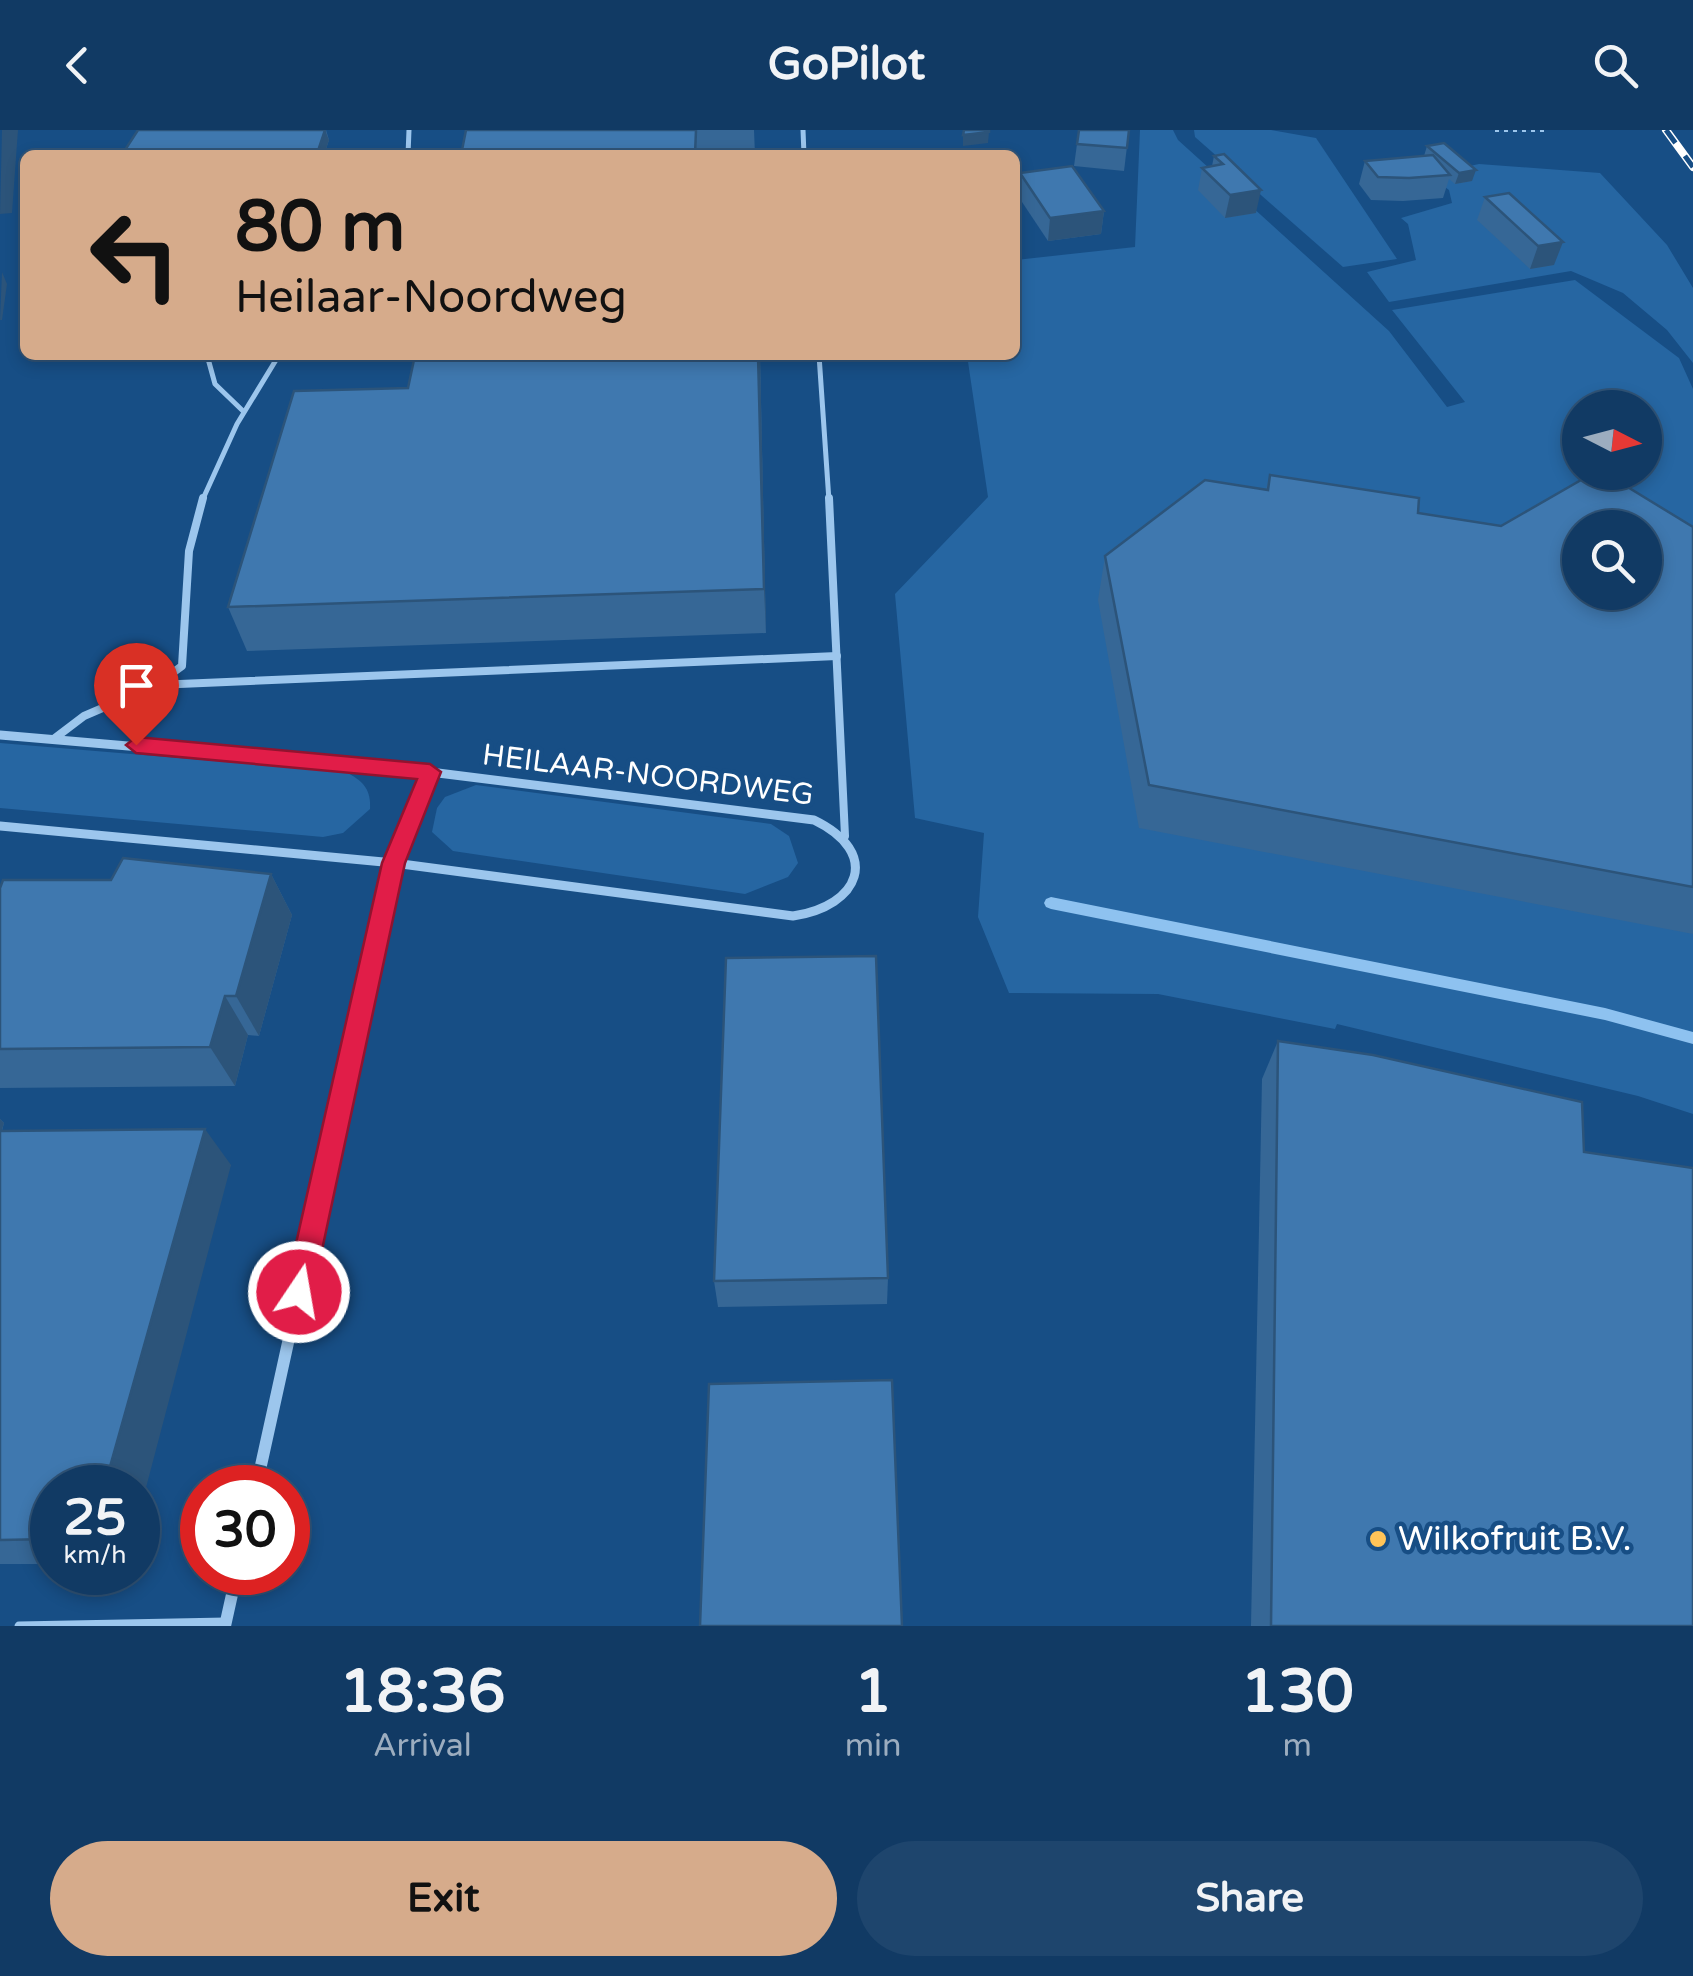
<!DOCTYPE html>
<html lang="en">
<head>
<meta charset="utf-8">
<style>
  body { margin:0; font-family:"Varela Round",sans-serif; background:#1e456d; color:#f1f3f6; height:100vh; display:flex; flex-direction:column; font-size:38px; white-space:nowrap }
  * { box-sizing:border-box; margin:0 }
  p { font-size:32px; color:#9cadbf }
  .icon { flex:none; width:55px; height:55px; fill:none; stroke:currentColor; stroke-width:2; stroke-linecap:round; stroke-linejoin:round }
  .map { position:relative; height:1496px; overflow:hidden }
  .sheet { display:flex; flex-direction:column; background:#113a64; flex:1 }
  .sheet>* { flex:none }
  .guide { position:absolute; left:20px; top:20px; width:1000px; height:210px; border-radius:15px; box-shadow:0 5px 15px #0003,0 0 0 2px #305478; background:#d6ab8b; color:#111; overflow:hidden }
  .needle { width:65px; rotate:96deg }
  .fabs { position:absolute; left:1562px; top:260px; display:grid; gap:20px }
  .fabs a { display:grid; place-items:center; width:100px; height:100px; border-radius:50%; background:#113a64; box-shadow:0 5px 15px #0003,0 0 0 2px #305478; font-size:50px }
  .speed { position:absolute; left:30px; top:1335px; display:flex; gap:20px; font-size:50px; font-weight:700; text-align:center }
  .speed>* { display:grid; place-content:center; width:130px; height:130px; border-radius:50%; background:#113a64; box-shadow:0 5px 15px #0003,0 0 0 2px #305478; line-height:1 }
  .speed small { font-size:25px; font-weight:400 }
  .speed .limit { border:15px solid #d22; background:#fff; color:#111 }
  .pin { position:absolute; display:grid; place-items:center; width:85px; height:85px; color:#fff; margin:-102px -42px; border-radius:50% 50% 50% 0; rotate:-45deg; box-shadow:0 0 10px #0007 }
  .pin .icon { rotate:45deg }
  .me { position:absolute; width:110px; margin:-55px; rotate:12deg; stroke-linejoin:round; filter:drop-shadow(0 0 8px #0008) }
  .turn { display:flex; align-items:center; gap:35px; height:210px; padding:0 50px; font-size:45px }
  .turn .icon { width:130px; height:130px; stroke-width:2.5 }
  .turn b { display:block; font-size:70px; line-height:85px }
  .eta { display:flex; justify-content:space-evenly; align-items:center; height:170px; text-align:center }
  .eta b { font-size:60px; font-weight:800; line-height:70px }
  .button { display:flex; gap:20px; margin-top:auto; padding:20px 50px }
  .button a { flex:1; height:115px; border-radius:60px; background:#d6ab8b; color:#111; font-size:40px; font-weight:800; line-height:115px; text-align:center }
  .button a+a { background:#1e456d; color:#f1f3f6 }
  header { display:flex; justify-content:space-between; align-items:center; height:130px; padding:0 50px; background:#113a64; font-size:45px; font-weight:800 }
  .map>svg:first-child { display:block }
  .green { fill:#2666a2; fill-rule:evenodd }
  .lines { fill:none; stroke-linecap:round; stroke-linejoin:round }
  .stream { fill:#8ec2f0; fill-rule:evenodd }
  .path { stroke:#9cc6ed; stroke-width:4; stroke-dasharray:4 5; stroke-linecap:butt }
  .service-far2 { stroke:#9cc6ed; stroke-width:5 }
  .service-far1 { stroke:#9cc6ed; stroke-width:8 }
  .service { stroke:#9cc6ed; stroke-width:9 }
  .minor-far1 { stroke:#9cc6ed; stroke-width:9 }
  .minor { stroke:#9cc6ed; stroke-width:12 }
  .rail-casing { stroke:#fff; stroke-width:8 }
  .rail { stroke:#174e85; stroke-width:5; stroke-dasharray:16; stroke-linecap:butt }
  .wall { fill:#366796 }
  .shaded-wall { fill:#2c547a }
  .building { fill:#3f78af; stroke:#2c547a; stroke-width:2.5; fill-rule:evenodd }
  .route { fill:#e11d48; stroke:#92132f; stroke-width:2.5 }
  .poi-dot { fill:#ffc458; stroke:#174e85; stroke-width:4 }
  .labels { text-anchor:middle; dominant-baseline:central; stroke-width:9; stroke-linejoin:round; paint-order:stroke }
  .street-label { font-size:30px; fill:#fff; stroke:#174e85 }
  .near-poi-label { font-size:35px; fill:#fff; stroke:#174e85; text-anchor:start }
</style>
</head>
<body>
<header><svg class="icon" aria-label="back" viewBox="0 0 24 24"><path d="M15 5l-7 7 7 7"/></svg>GoPilot<svg class="icon" aria-label="search" viewBox="0 0 24 24"><circle cx="10" cy="10" r="6"/><path d="M15 15l6 6"/></svg></header>
<div class="map">
<svg width="1693" height="1496" viewBox="0 0 1693 1496">
  <rect width="100%" height="100%" fill="#174e85"/>
  <g class="green">
    <path d="M1140,0h33l5,10 211,191 58,76 18,-5 -73,-92 183,-30 104,78 14,31v725l-55,-18 -301,-72 -2,5 -177,-35 -149,-1 -31,-76 6,-84 -69,-15 -20,-224 93,-97 -21,-142h48v-95l120,-13zM1580,278h65v64h-65zM1580,398h65v64h-65z"/>
    <polygon points="1194,0 1271,0 1316,8 1397,129 1343,137 1195,7"/>
    <polygon points="1479,34 1600,43 1667,115 1693,158 1693,233 1667,200 1623,163 1571,141 1389,172 1367,142 1416,130 1408,94 1401,88 1452,73 1449,60 1435,50 1442,42"/>
    <path d="M0,613l346,29c17,9 25,17 24,37l-27,24 -20,4 -323,-29z"/>
    <polygon points="476,655 771,694 789,706 798,733 788,747 745,764 453,721 432,702 437,678 445,667"/>
  </g>
  <g class="lines">
    <polygon class="stream" points="1051,767 1605,878 1693,902 1693,914 1605,890 1051,779 1046,777 1044,773 1046,769"/>
    <polyline class="path" points="1495,0 1546,0"/>
    <g class="service-far2">
      <polyline points="803,0 804,25"/>
      <polyline points="408,25 409,0"/>
      <polyline points="207,225 215,254 243,281"/>
      <polyline points="819,225 829,371"/>
      <polyline points="202,371 237,294 279,225"/>
    </g>
    <g class="service-far1">
      <polyline points="829,368 845,706"/>
      <polyline points="156,555 182,536 189,421 203,368"/>
      <polyline points="55,608 84,586 156,555 837,526"/>
    </g>
    <polyline class="service" points="19,1496 226,1492"/>
    <g class="minor-far1">
      <path d="M0,605l430,37 384,48c68,33 46,86 -21,96l-399,-53 -394,-37"/>
      <polyline points="367,857 394,733 430,642"/>
    </g>
    <g class="minor">
      <polyline points="256,1358 367,854"/>
      <polyline points="225,1496 237,1442"/>
    </g>
    <g class="rail-casing">
      <polyline id="rail" points="1666,0 1693,37"/>
    </g>
    <use href="#rail" class="rail"/>
  </g>
  <g class="wall">
    <polygon points="138,0 326,0 329,10 324,25 123,25 123,23"/>
    <polygon points="466,0 754,0 755,25 461,25"/>
    <polygon points="1129,0 1124,41 1074,36 1077,14"/>
    <polygon points="1427,16 1472,51 1455,54 1449,49 1443,68 1403,71 1371,70 1359,54 1365,31 1424,26"/>
    <polygon points="1224,24 1256,83 1225,88 1198,60 1202,38 1212,36 1214,26"/>
    <polygon points="1020,43 1104,81 1101,104 1048,111 1018,66"/>
    <polygon points="1509,63 1554,135 1530,139 1477,90 1485,67"/>
    <polygon points="760,225 766,503 247,521 228,477 408,258"/>
    <polygon points="1270,345 1418,383 1501,396 1693,397 1693,804 1139,698 1098,470 1105,426 1266,359"/>
    <polygon points="271,744 292,785 259,906 248,905 235,956 0,958 0,758 111,750"/>
    <polygon points="1278,911 1584,1022 1693,1496 1251,1496 1262,949"/>
    <polygon points="0,989 4,993 2,1001 231,1035 52,1358 52,1434 0,1434"/>
    <polygon points="888,1148 887,1174 718,1177 714,1151"/>
  </g>
  <g class="shaded-wall">
    <polygon points="2,0 18,0 12,83 0,84"/>
    <polygon points="325,0 329,10 324,25 319,25 318,21"/>
    <polygon points="989,2 988,13 963,16 963,5"/>
    <polygon points="1476,40 1472,51 1455,54 1459,43"/>
    <polygon points="1261,60 1256,83 1225,88 1230,65"/>
    <polygon points="1104,81 1101,104 1048,111 1050,88"/>
    <polygon points="1563,112 1554,135 1530,139 1538,116"/>
    <polygon points="2,142 7,154 2,190 0,190"/>
    <polygon points="758,225 760,225 766,503 764,459"/>
    <polygon points="271,744 292,785 259,906 236,866"/>
    <polygon points="225,866 248,905 235,956 210,917"/>
    <polygon points="0,989 4,993 0,1006"/>
    <polygon points="205,999 231,1035 138,1388 138,1358 104,1358"/>
  </g>
  <g class="building">
    <polygon points="138,0 325,0 318,21 123,23"/>
    <polygon points="466,0 696,0 695,25 461,25"/>
    <polygon points="964,0 989,0 989,2 963,5"/>
    <polygon points="1079,0 1129,0 1127,18 1077,14"/>
    <polygon points="1444,13 1476,40 1459,43 1427,16"/>
    <polygon points="1224,24 1261,60 1230,65 1202,38 1223,34 1214,26"/>
    <polygon points="1433,25 1450,45 1409,48 1378,47 1365,31"/>
    <polygon points="1072,36 1104,81 1050,88 1020,43"/>
    <polygon points="1509,63 1563,112 1538,116 1485,67"/>
    <polygon points="415,225 758,225 764,459 228,477 294,261 408,258"/>
    <path d="M1595,342h8l90,55v360l-544,-102 -44,-229 100,-76 63,10 2,-15 149,23 -1,15 83,13zM1580,398h65v64h-65z"/>
    <polygon points="123,728 271,744 236,866 225,866 210,917 0,919 0,758 3,750 111,750"/>
    <polygon points="876,826 888,1148 714,1151 726,828"/>
    <polygon points="1278,911 1373,925 1582,972 1584,1022 1693,1038 1693,1496 1271,1496"/>
    <polygon points="205,999 104,1358 52,1358 52,1409 0,1410 0,1001"/>
    <polygon points="892,1250 902,1496 700,1496 709,1254"/>
  </g>
  <polygon class="route" points="136,607 430,634 441,642 405,733 313,1162 309,1172 299,1176 289,1172 285,1162 382,733 417,649 136,623 126,615"/>
  <circle class="poi-dot" cx="1378" cy="1409" r="10"/>
  <g class="labels">
    <g class="street-label">
      <text transform="translate(648 645) rotate(7)">HEILAAR-NOORDWEG</text>
    </g>
    <g class="near-poi-label">
      <text x="1398" y="1409">Wilkofruit B.V.</text>
    </g>
  </g>
</svg>
<div class="fabs">
<a><svg class="needle" viewBox="-14 -14 28 28"><path d="M0-13l5 13h-10z" fill="#e53935"/><path d="M0 13l5-13h-10z" fill="#9cadbf"/></svg></a>
<a><svg class="icon" aria-label="search" viewBox="0 0 24 24"><circle cx="10" cy="10" r="6"/><path d="M15 15l6 6"/></svg></a>
</div>
<div class="speed"><div>25<small>km/h</small></div><div class="limit">30</div></div>
<div class="pin" style="left:136px;top:615px;background:#d93025"><svg class="icon" aria-label="arrive" viewBox="0 0 24 24"><path d="M6 21V4h12l-3 4 3 4H6"/></svg></div>
<svg class="me" style="left:299px;top:1162px" viewBox="-20 -20 40 40"><circle r="17" fill="#e11d48" stroke="#fff" stroke-width="3"/><path d="M0-11L8 9 0 5-8 9z" fill="#fff"/></svg>
<div class="guide">
<div class="turn"><svg class="icon" aria-label="left" viewBox="0 0 24 24"><path d="M17 20v-9H6M10 6l-5 5 5 5"/></svg><div><b>80 m</b>Heilaar-Noordweg</div></div>
</div>
</div>
<section class="sheet">
<div class="eta">
<div><b>18:36</b><p>Arrival</p></div>
<div><b>1</b><p>min</p></div>
<div><b>130</b><p>m</p></div>
</div>
<div class="button"><a>Exit</a><a>Share</a></div>
</section>
</body>
</html>
